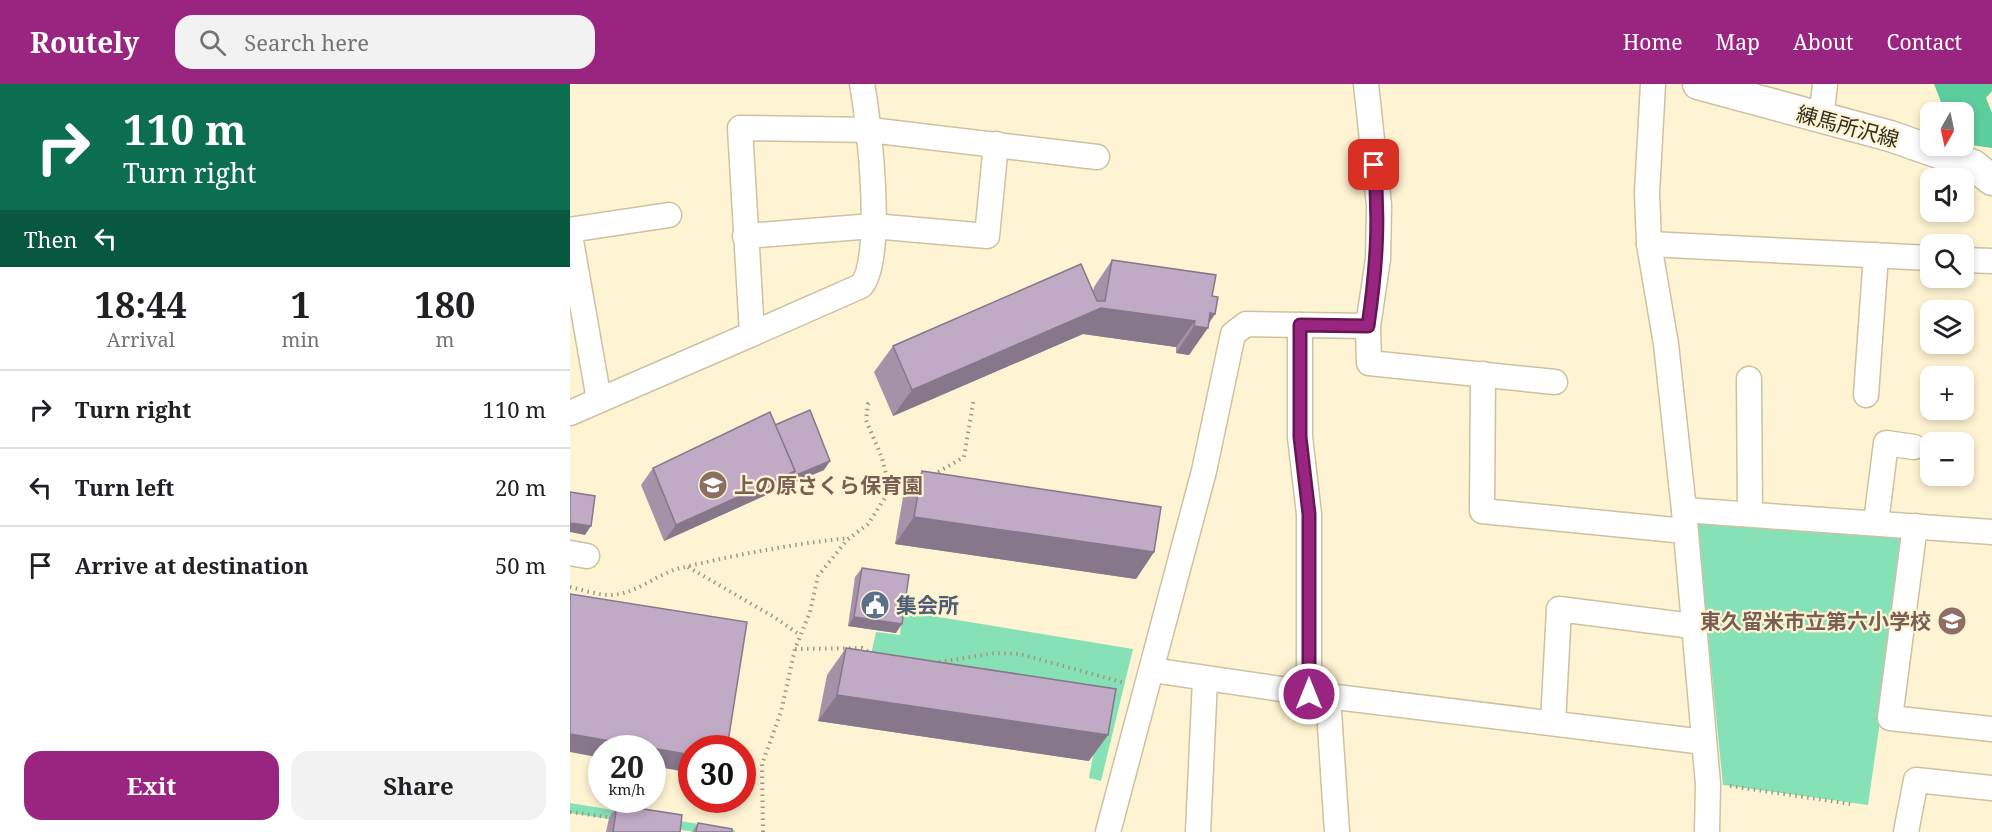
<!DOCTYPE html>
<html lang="en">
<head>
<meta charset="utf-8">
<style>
  body { margin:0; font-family:"Noto Serif","Noto Sans JP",serif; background:#f2f2f2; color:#202124; height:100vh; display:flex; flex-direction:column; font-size:22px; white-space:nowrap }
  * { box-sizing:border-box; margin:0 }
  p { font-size:20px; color:#757577 }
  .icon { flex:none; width:33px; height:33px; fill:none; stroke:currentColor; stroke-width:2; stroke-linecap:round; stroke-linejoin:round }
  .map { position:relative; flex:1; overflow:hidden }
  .panel { display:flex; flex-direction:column; background:#fff; width:570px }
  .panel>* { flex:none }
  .top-card { background:#0b6e4f; color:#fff; overflow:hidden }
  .needle { width:39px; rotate:189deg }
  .fabs { position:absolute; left:1350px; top:18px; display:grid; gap:12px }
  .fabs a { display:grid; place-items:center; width:54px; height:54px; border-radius:12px; background:#fff; box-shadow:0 3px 9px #0003; font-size:30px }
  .speed { position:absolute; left:18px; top:651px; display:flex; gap:12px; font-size:30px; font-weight:700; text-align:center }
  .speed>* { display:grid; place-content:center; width:78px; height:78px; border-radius:50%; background:#fff; box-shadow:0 3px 9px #0003; line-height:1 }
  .speed small { font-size:15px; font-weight:400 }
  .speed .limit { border:9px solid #d22; background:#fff; color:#111 }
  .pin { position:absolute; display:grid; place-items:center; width:51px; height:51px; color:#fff; margin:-26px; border-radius:12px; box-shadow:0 3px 9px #0006 }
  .me { position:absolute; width:66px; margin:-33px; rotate:0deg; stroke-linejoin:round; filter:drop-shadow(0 0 4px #0008) }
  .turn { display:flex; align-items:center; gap:21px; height:126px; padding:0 24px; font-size:27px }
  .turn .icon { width:78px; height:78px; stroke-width:2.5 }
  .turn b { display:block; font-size:42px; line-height:51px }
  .then { display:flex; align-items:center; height:57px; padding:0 24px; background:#0003; gap:12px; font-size:22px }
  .eta { display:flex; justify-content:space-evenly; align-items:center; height:102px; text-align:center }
  .eta b { font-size:36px; font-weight:700; line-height:42px }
  .primary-button { display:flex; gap:12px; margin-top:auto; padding:12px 24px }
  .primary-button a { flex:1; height:69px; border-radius:18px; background:#9a2580; color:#fff; font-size:24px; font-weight:700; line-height:69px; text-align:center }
  .primary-button a+a { background:#f2f2f2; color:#202124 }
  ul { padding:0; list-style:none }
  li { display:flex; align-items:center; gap:18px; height:78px; padding:0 24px; border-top:2px solid #e0e0e0 }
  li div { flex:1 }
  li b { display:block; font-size:22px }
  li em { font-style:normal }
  header { display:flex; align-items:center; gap:36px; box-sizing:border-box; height:84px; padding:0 30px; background:#9a2580; color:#fff }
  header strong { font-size:28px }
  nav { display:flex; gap:33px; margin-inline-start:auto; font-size:21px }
  .search { width:420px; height:54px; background:#f2f2f2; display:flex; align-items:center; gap:15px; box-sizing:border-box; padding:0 21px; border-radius:18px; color:#757577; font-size:22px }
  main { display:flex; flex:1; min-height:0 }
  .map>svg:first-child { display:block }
  .green { fill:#86e1b7 }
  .forest { fill:#5cce9d }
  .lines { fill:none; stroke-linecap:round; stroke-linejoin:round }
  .minor-casing { stroke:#ccc2a2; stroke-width:27 }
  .major-casing { stroke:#ccc2a2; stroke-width:33 }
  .path { stroke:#a09981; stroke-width:4; stroke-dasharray:1.5 4.5; stroke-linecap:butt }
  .minor { stroke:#fff; stroke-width:24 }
  .major { stroke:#fff; stroke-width:30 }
  .wall { fill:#a592a9 }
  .shaded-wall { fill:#86778a }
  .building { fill:#c0aac5; stroke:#86778a; stroke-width:1.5 }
  .route-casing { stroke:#641853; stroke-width:15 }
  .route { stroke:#9a2580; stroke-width:10 }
  .labels { text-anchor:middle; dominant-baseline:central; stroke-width:4.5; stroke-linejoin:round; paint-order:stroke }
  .street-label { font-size:21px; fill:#322e22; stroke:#fef3d2 }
  .education-label { font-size:21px; font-weight:bold; fill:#785e54; stroke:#fef3d2; text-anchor:start }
  .service-label { font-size:21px; font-weight:bold; fill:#4e5e75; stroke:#fef3d2; text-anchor:start }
</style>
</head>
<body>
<header>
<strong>Routely</strong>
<div class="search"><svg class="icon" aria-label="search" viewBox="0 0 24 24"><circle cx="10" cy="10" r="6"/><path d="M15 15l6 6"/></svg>Search here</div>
<nav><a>Home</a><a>Map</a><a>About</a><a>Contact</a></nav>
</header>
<main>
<section class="panel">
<div class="top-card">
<div class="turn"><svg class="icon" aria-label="right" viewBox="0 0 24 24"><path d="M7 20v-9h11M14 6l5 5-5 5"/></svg><div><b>110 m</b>Turn right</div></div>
<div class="then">Then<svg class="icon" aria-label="left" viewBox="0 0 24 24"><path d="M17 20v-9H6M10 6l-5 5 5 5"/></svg></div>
</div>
<div class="eta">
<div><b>18:44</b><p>Arrival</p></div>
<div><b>1</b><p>min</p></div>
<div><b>180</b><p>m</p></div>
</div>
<ul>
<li><svg class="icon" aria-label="right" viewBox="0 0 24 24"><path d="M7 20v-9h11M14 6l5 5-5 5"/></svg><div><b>Turn right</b></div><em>110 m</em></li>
<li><svg class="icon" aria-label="left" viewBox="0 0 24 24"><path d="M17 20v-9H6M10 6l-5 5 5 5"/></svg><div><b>Turn left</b></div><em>20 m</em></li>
<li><svg class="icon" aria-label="arrive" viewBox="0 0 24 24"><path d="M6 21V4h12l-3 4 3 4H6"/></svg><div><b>Arrive at destination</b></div><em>50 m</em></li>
</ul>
<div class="primary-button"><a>Exit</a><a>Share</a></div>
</section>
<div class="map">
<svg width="1422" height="748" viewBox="0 0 1422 748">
  <rect width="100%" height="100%" fill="#fef3d2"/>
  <g class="green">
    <polygon points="1130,434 1325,449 1336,456 1298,721 1153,701 1127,441"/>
    <polygon points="332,527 563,565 531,697 519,694 531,628 300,575 306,548 330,551"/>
    <polygon points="0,719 165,746 165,748 125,748 0,729"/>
  </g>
  <polygon class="forest" points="1364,0 1422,0 1422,7 1416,14 1422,29 1422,64 1394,60 1394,28 1375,28"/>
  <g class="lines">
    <g class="minor-casing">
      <g id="minor">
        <polyline points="796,0 809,121 808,175 798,242 799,279 985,298"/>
        <polyline points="1083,0 1077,109 1079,160 1096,260 1114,426 1138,700 1137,748"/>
        <polyline points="1251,35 1255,0"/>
        <polyline points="0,146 99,131"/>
        <polyline points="0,151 29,316"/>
        <polyline points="175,152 303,142 417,152 426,60"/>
        <polyline points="1079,160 1360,174"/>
        <polyline points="1394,176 1422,177"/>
        <polyline points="730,241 730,353 739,430 739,610"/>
        <path d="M182,250l109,-48c24,-25 8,-165 1,-202"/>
        <polyline points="913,290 912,427 1115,447"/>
        <polyline points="1179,295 1180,430"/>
        <polyline points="1296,311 1306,171"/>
        <polyline points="0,329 182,250 170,44 300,46 527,73"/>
        <polyline points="1114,426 1422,448"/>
        <polyline points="1306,438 1316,359 1344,363"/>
        <polyline points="1345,442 1320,634 1422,645"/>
        <polyline points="0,469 17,472"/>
        <polyline points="582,586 758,612 1134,658"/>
        <polyline points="758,612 767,748"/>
        <polyline points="983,639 989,525 1122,542"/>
        <polyline points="538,748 634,387 663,250 676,240 798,242"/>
        <polyline points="628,748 635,595"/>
        <polyline points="1336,748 1346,696 1422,704"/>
      </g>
    </g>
    <g class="major-casing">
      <polyline id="major" points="1128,0 1320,52 1403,81 1422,96"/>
    </g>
    <g class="path">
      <polyline points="363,391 394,373 404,314"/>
      <polyline points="318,402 350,394"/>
      <polyline points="118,483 204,533 230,551"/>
      <path d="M0,503c13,3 28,8 41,8 25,-1 46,-21 69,-27 56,-13 111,-24 169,-30"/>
      <polyline points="225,565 292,564 301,569"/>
      <polyline points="363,579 425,569 450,570 555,599"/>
      <polyline points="1160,702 1281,720"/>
      <polyline points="0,728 37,733"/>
      <polyline points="193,748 192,680 211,628 225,565 240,528 248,492 277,456 298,440 320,406 312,374 296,336 298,320 302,317"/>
    </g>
    <use href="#minor" class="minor"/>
    <use href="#major" class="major"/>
  </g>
  <g class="wall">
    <polygon points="542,176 642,212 645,230 619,271 606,269 606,263 513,250 323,332 304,288 323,262 523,207 524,203"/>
    <polygon points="205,341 254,386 218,401 217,399 214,403 94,457 71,401 83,384"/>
    <polygon points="352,387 584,468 566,495 325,460 333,413"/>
    <polygon points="292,484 326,549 278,542 285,493"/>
    <polygon points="276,564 519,677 248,637 257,591"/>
    <polygon points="47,721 110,748 36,748 39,734"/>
    <polygon points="128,739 162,748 122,748"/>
  </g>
  <g class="shaded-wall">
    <polygon points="531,224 625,237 606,263 513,250 323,332 342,306"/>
    <polygon points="640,229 645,230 635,244 638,244 619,271 606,269 624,242"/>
    <polygon points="260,377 254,386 218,401 224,392"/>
    <polygon points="225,387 214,403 94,457 106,441"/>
    <polygon points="344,433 584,468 566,495 325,460"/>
    <polygon points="0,439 21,442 15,451 0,448"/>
    <polygon points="284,533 332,540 326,549 278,542"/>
    <polygon points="267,611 538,651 519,677 248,637"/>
    <polygon points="0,650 122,671 122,689 82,682 82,664 32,664 32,674 0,668"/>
  </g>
  <g class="building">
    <polygon points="542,176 646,191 642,212 648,213 645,230 640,229 638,244 624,242 625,237 531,224 342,306 323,262 511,180 527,217 535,217"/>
    <polygon points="240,326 260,377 224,392 223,390 225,387 205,341"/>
    <polygon points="200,328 225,387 106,441 83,384"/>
    <polygon points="352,387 591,423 584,468 344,433"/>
    <polygon points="0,408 25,412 21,442 0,439"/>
    <polygon points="292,484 339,491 332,540 284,533"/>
    <polygon points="0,510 177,538 157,664 122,664 122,671 0,650"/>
    <polygon points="276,564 546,605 538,651 267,611"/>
    <polygon points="47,721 112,731 110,748 43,748"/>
    <polygon points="128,739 162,745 162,748 126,748"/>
  </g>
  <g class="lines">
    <g class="route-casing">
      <path id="route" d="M739,610v-180l-9,-77v-112l68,1c8,-55 12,-106 6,-161"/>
    </g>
    <use href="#route" class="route"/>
  </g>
  <defs>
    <g id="school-disc" transform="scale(1.5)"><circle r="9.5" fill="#8d6e63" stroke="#fef3d2"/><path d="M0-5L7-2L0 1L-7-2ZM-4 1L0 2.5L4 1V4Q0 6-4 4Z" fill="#fff"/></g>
    <g id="civic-disc" transform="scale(1.5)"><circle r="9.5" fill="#5c6f8a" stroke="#fef3d2"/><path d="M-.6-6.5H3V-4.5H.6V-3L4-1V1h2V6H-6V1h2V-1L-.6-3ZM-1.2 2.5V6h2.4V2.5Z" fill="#fff"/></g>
  </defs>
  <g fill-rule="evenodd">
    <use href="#school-disc" x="143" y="401"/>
    <use href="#civic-disc" x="305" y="521"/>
    <use href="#school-disc" x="1382" y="537"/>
  </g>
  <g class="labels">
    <g class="street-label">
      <text transform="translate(1278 42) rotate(15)">練馬所沢線</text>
    </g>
    <g class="education-label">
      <text x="164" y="401">上の原さくら保育園</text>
      <text x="1361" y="537" text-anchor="end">東久留米市立第六小学校</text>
    </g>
    <g class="service-label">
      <text x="326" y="521">集会所</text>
    </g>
  </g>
</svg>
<div class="fabs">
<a><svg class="needle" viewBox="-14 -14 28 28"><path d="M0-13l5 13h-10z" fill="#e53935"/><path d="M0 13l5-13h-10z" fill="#757577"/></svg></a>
<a><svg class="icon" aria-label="sound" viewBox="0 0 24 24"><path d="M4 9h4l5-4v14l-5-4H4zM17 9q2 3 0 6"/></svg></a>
<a><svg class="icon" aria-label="search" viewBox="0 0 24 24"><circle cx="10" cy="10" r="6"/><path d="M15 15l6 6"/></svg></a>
<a><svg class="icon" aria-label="layers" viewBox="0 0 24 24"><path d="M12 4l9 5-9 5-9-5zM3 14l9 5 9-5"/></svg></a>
<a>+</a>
<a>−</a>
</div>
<div class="speed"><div>20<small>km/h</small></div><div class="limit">30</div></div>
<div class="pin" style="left:804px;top:81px;background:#d93025"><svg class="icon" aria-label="arrive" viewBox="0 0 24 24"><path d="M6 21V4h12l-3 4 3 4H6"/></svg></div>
<svg class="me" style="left:739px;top:610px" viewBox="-20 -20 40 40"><circle r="17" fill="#9a2580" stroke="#fff" stroke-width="3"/><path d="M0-11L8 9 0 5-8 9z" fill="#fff"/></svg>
</div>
</main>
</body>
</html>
